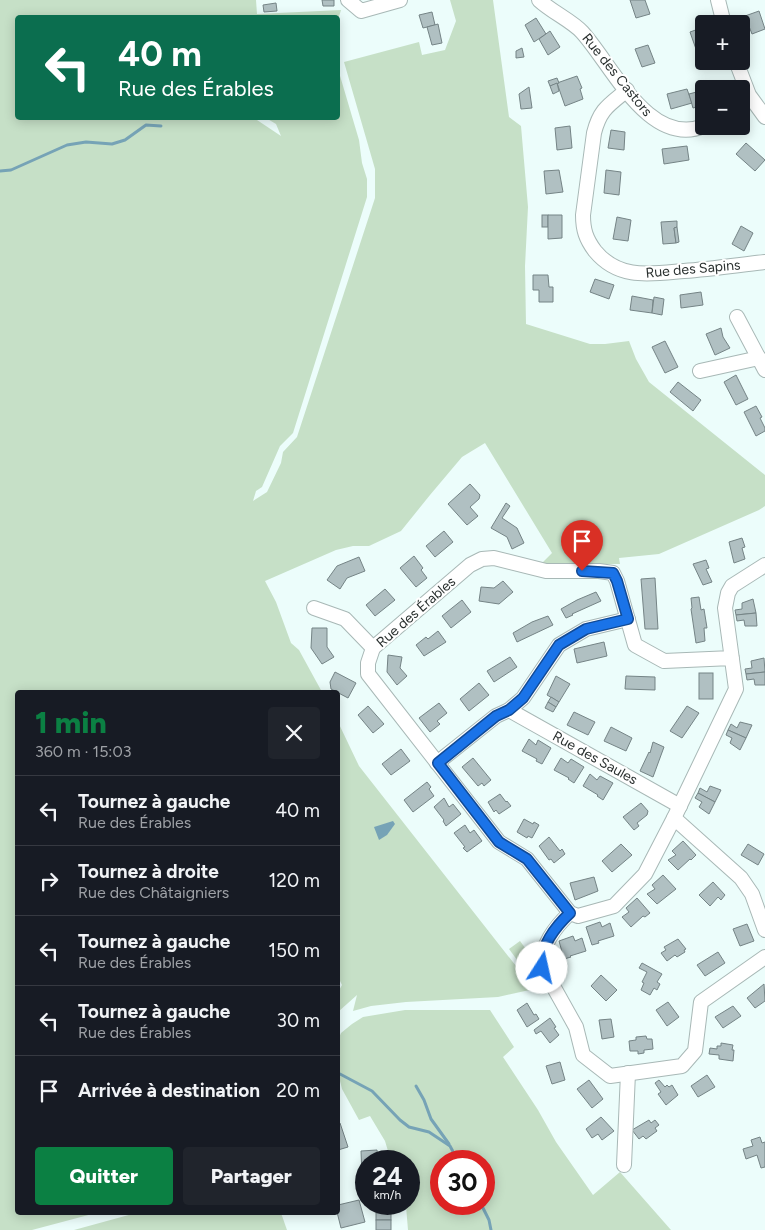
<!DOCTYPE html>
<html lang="fr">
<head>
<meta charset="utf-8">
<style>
  body { margin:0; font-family:Figtree,sans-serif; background:#20242c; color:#f1f3f6; height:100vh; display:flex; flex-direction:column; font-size:19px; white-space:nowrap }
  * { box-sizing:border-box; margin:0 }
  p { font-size:16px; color:#9ea1a6 }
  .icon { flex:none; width:28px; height:28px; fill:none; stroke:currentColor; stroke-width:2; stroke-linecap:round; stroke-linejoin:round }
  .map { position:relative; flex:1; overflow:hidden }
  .drawer { position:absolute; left:15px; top:690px; width:325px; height:525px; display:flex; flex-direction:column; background:#171b24; border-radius:5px; box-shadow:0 2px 12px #0003 }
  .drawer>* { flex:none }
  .top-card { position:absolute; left:15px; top:15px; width:325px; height:105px; border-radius:5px; box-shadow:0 2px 12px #0003; background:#0b6e4f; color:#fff; overflow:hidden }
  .tools { position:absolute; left:695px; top:15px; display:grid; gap:10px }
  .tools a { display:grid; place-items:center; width:55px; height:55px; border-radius:5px; background:#171b24; box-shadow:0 2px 12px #0003; font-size:25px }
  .speed { position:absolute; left:355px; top:1150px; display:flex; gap:10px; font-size:25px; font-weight:700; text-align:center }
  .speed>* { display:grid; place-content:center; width:65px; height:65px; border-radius:50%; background:#171b24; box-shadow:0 2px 12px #0003; line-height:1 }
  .speed small { font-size:12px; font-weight:400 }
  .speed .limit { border:8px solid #d22; background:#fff; color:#111 }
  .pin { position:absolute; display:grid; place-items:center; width:42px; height:42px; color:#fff; margin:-51px -21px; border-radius:50% 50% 50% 0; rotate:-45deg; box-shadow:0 0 5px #0007 }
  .pin .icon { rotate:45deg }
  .me { position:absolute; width:55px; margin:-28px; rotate:10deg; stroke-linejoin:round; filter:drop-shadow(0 0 4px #0008) }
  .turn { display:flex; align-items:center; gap:18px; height:105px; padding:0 20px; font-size:22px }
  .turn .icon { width:65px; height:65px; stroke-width:2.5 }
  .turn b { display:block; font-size:35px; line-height:42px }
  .round { display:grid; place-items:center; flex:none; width:52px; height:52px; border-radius:5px; background:#20242c }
  .overview { display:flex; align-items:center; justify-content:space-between; height:85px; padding:0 20px }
  h1 { font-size:30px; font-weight:800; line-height:38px; color:#0b8043 }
  .action { display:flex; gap:10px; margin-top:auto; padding:10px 20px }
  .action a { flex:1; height:58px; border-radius:5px; background:#0b8043; color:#fff; font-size:20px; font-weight:800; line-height:58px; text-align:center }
  .action a+a { background:#20242c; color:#f1f3f6 }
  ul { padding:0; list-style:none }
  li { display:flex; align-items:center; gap:15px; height:70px; padding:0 20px; border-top:1px solid #363941 }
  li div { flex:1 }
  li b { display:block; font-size:19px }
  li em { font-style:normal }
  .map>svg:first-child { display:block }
  .green { fill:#c6e0c7; fill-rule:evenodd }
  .water { fill:#76a3b6 }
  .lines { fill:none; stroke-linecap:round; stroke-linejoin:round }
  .stream { stroke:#76a3b6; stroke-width:3 }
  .building { fill:#b0c0c2; stroke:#758486 }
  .street-casing { stroke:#a8b8b6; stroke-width:16 }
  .street { stroke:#fff; stroke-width:14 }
  .route-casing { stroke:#114b97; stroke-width:12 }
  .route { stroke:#1a73e8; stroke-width:9 }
  .labels { text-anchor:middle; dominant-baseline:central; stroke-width:4; stroke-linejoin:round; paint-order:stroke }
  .street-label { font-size:14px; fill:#2a302f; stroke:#fff }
</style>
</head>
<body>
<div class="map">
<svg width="765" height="1230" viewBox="0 0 765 1230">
  <rect width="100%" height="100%" fill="#ecfdfb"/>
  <g class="green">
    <polygon points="0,0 256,0 257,14 341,10 338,20 338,18 18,18 18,118 254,118 281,136 276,124 266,118 338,118 338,69 359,140 362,163 367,179 367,197 293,433 280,446 262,487 256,491 253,501 267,492 281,463 283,452 297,437 375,198 375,169 344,62 419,42 422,55 445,50 456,21 450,0 493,0 509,117 521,126 528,207 525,266 526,324 590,344 605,344 629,341 636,359 649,382 765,475 765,506 759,510 659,554 619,558 620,564 541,564 552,553 485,443 462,457 430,495 401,531 369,546 353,546 336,550 265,581 276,602 291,643 299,650 322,692 18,692 18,1212 96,1213 32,1230 0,1230"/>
    <polygon points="338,722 359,766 534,989 498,997 406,1002 371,1006 353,1011 357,995 338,1012 338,992 342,985 338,977"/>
    <polygon points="520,941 534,960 523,968 509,949"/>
    <path d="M405,1010h85l24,37 -11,10 35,53 18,32 37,53 27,-23 51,58h-263l-2,-24h-12v-2h15v-43h-18l-6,-20 -15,-25 -11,4 -17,-31 -4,-16v-33l3,-7 11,-9 11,-7zM441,1161h43v43h-43z"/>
    <polygon points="136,1213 281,1213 287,1230 74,1230"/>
  </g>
  <polygon class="water" points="393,821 395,824 387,835 379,840 374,827"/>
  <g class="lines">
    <g class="stream">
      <polyline points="0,171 11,170 67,145 86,142 112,144 125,140 146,125 161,126"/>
      <polyline points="340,1074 372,1091 400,1120 409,1127 429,1132 450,1146 458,1161"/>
      <polyline points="416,1086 424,1100 431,1119 449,1144"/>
      <polyline points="481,1204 489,1220 491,1230"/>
    </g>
  </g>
  <g class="building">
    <polygon points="322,0 334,0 334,6 323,6"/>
    <polygon points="630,0 645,0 650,14 636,18"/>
    <polygon points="276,3 277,11 264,12 263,5"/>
    <polygon points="759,11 765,29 752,34 745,16"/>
    <polygon points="432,12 435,25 423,28 419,15"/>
    <polygon points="536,18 546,34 534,42 525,25"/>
    <polygon points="438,24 442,43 432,45 427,27"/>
    <polygon points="704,27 704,49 697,52 690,32"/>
    <polygon points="550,31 560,47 548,55 539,39"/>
    <polygon points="648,45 655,63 642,67 635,49"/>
    <polygon points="522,48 524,57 516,58 516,51"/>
    <polygon points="577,76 582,88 580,89 583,99 565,106 557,83"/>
    <polygon points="557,78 559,83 550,86 548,81"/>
    <polygon points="557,83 559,91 553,94 550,86"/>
    <polygon points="529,87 532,108 521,109 519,94"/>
    <polygon points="687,89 692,103 671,109 667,94"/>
    <polygon points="704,90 704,105 693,108 689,94"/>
    <polygon points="570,126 572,148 557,150 555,128"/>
    <polygon points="611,130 625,132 624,150 608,148"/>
    <polygon points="746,143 765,160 755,171 736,154"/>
    <polygon points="687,146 689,160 664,164 662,149"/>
    <polygon points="559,170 563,192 546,194 544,171"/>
    <polygon points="606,170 621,172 619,195 604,193"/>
    <rect x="542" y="215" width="6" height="12"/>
    <polygon points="548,215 562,215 562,238 548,239"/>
    <polygon points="617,217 631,220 628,241 613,239"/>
    <polygon points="677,221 677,227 674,228 676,243 663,244 661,222"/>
    <polygon points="741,226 753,233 744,251 732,244"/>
    <polygon points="677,227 679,242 676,243 674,228"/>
    <polygon points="533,275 548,275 549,287 553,287 553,302 539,302 539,290 533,290"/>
    <polygon points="595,279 614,285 609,299 590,292"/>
    <polygon points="701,292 703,305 681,308 680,295"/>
    <polygon points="632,296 653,300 652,313 630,310"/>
    <polygon points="654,297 664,299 662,315 652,313"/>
    <polygon points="721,328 723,337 730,348 715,355 706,334"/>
    <polygon points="665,341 678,367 665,373 652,347"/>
    <polygon points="736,375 748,399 736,405 724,382"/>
    <polygon points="678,382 701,400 693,411 670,392"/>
    <polygon points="756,406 762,417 760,418 765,428 765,431 756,436 744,412"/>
    <polygon points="470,484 480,495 479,499 470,507 478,516 467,525 448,504"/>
    <polygon points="506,503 510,506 502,518 517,528 524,543 512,549 507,537 491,528"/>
    <polygon points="444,531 453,542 435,557 426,546"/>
    <polygon points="742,538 745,547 742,548 745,559 734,563 729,542"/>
    <polygon points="414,556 423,568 421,570 427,578 416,587 400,568"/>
    <polygon points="359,557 365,571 347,578 340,589 327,580 337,566"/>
    <polygon points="706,560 709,568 706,569 712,582 703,585 693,564"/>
    <polygon points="655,578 658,629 645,629 641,579"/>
    <polygon points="503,581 513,592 499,604 479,601 481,587 494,588"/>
    <polygon points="385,589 395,600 375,616 366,605"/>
    <polygon points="596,592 601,601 572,614 573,615 566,618 561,609 577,600"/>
    <polygon points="699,597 701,610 704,609 707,628 704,628 705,641 696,643 691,609 692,608 691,598"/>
    <polygon points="753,599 756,613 736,615 735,610 742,609 742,603"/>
    <polygon points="462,600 471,612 451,628 442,616"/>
    <polygon points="756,613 757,626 745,626 744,620 737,621 736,615"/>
    <polygon points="548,616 553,625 517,642 513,633 532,622"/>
    <polygon points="312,628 327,628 327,647 334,657 322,664 311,648"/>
    <polygon points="438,631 446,642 424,656 416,645 426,637 428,639"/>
    <polygon points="604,642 607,656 577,663 574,649"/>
    <polygon points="388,655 402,657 400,668 407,676 397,685 387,672"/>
    <polygon points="510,657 517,667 494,682 487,671"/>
    <polygon points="764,658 765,672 746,674 745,669 752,668 751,661"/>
    <polygon points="335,672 356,683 348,698 331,689 330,682"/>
    <polygon points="765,672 765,685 755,685 754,679 747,680 746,674"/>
    <rect x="699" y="673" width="14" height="26"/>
    <polygon points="556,676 570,684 559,702 547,695"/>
    <polygon points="626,676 655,677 655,690 625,689"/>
    <polygon points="479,683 489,695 469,711 460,699"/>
    <polygon points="551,697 559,702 556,707 548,702"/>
    <polygon points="548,702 556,707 553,712 545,708"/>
    <polygon points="439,703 447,713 437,721 440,724 430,732 419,718"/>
    <polygon points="368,706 384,724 373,733 358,715"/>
    <polygon points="687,706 699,713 682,738 670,731"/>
    <polygon points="574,712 595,722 588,735 567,725"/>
    <polygon points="740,722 752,725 746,738 728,730 731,724 737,728"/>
    <polygon points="611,727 632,738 626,751 604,741"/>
    <polygon points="728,730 746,738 740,750 730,743 732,738 726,735"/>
    <polygon points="529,739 536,745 538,740 551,748 542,764 536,761 537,759 522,751"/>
    <polygon points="653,742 664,747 653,777 640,771 649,752 650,753"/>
    <polygon points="401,749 410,761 391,775 382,764"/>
    <polygon points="473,758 491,780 484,786 482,783 478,786 462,767"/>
    <polygon points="561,758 568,763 571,759 584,767 574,783 568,779 569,778 554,770"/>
    <polygon points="590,774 597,780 600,776 613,783 603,800 597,796 598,795 583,786"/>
    <polygon points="427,782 431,787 429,789 434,796 413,812 404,800"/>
    <polygon points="710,786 721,790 715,802 698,793 700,788 707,792"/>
    <polygon points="698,793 715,802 709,814 699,807 702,802 695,798"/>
    <polygon points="500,794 506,802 507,801 511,806 499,814 496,810 494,812 488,802"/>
    <polygon points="444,798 449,807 453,804 461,814 446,826 443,821 444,820 434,807"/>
    <polygon points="641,803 648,811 647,815 637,823 639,826 634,830 623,817"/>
    <polygon points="524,819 533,824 534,822 539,825 532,838 528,836 527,838 517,832"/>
    <polygon points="465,825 470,833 474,830 482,841 467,852 463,848 465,847 454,833"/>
    <polygon points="549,837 560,851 562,849 565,854 554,863 551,859 549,860 539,846"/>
    <polygon points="683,841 696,855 691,860 690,859 678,870 668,860 676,855 672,851"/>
    <polygon points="621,844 632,855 612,872 602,861"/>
    <polygon points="748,844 764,854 758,865 741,855"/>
    <polygon points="663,875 676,889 657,904 647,894 655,889 652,885"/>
    <polygon points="594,877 598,891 575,900 570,883"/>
    <polygon points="713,882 725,895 721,900 718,897 710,906 699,895"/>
    <polygon points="637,898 650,913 645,917 643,916 631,927 622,917 629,912 626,908"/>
    <polygon points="600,922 602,927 610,923 614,936 598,941 599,943 592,945 586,927"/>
    <polygon points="747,924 754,941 740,946 733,929"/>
    <polygon points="573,936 575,941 582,938 586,951 570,956 571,957 564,959 559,941"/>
    <polygon points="678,939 686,949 684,950 685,952 677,957 675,955 667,961 661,953 666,950 664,947"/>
    <polygon points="718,952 725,963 705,976 697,965"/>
    <polygon points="642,963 662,974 657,982 660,984 657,990 654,988 650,995 641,990 644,983 642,982 647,972 639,968"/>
    <polygon points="601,975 617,990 606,1001 591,986"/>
    <polygon points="764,984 765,1001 755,1008 747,998"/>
    <polygon points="668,1002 679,1017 667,1026 656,1010"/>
    <polygon points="527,1003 534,1015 536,1014 539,1019 527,1027 517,1010"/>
    <polygon points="733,1006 741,1016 723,1028 715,1017"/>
    <polygon points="550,1018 556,1027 554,1028 559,1035 550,1043 541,1031 536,1034 534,1030"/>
    <polygon points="611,1019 614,1037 602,1039 599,1020"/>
    <polygon points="646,1036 647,1039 652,1039 653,1049 644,1050 644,1053 638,1054 638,1051 630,1051 629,1041 636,1040 636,1037"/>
    <polygon points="721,1043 733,1045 732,1050 734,1050 733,1061 719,1059 719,1055 709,1054 710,1048 717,1049 717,1046 721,1046"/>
    <polygon points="560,1062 565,1080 552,1084 546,1066"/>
    <polygon points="707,1075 715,1087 698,1097 691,1086"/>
    <polygon points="589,1080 603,1099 592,1108 577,1089"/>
    <polygon points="659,1080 665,1087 667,1085 669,1087 672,1085 678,1095 666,1105 658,1094 661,1092 655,1083"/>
    <polygon points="601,1117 614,1131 602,1140 598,1134 592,1138 586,1129"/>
    <polygon points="649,1120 651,1123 655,1120 659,1125 655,1128 657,1131 646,1139 643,1136 639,1139 632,1130"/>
    <polygon points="340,1123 348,1147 338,1150 338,1124"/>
    <polygon points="760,1137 762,1143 765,1142 765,1167 761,1168 757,1155 746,1159 743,1149 753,1146 751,1140"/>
    <polygon points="377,1150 378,1161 366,1161 366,1175 362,1175 361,1151"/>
    <polygon points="359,1200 365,1222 341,1228 337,1212 338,1205"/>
    <rect x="376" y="1213" width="15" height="7"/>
    <rect x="376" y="1220" width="15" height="10"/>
  </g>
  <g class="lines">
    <g class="street-casing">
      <g id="street">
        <polyline points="348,0 361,11 400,0"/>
        <path d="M539,0c13,12 33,21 43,32 30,33 67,116 122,94"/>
        <polyline points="718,0 724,24"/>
        <polyline points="736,61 749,95 765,117"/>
        <path d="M627,90c-18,15 -27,19 -33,43l-11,82c0,15 3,24 12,36 24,29 55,23 89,20 27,-2 54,-6 81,-9"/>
        <polyline points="737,317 765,370"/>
        <polyline points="700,371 759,358"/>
        <polyline points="314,608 345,619 373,648"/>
        <polyline points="732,658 664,661 635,645 617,581 613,573 599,571 546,571 494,558 482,559 470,565 373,648 368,663 368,674 499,842 527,859 570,913 578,916 614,906 645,874 674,818 736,689 725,608 728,593 732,586 765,565"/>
        <polyline points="509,710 680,806"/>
        <polyline points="437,763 496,716 509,710 523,698 559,645 586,629 628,619"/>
        <polyline points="674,818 741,878 752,894 765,930"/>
        <path d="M570,913c-14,13 -31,34 -27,55l33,59 7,28 27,21 72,-10 13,-15 6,-49 64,-45"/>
        <polyline points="624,1165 628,1073"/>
      </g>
    </g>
    <use href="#street" class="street"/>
  </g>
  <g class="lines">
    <g class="route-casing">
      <path id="route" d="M542,968c-3,-21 14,-42 28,-55l-43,-54 -28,-17 -61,-79 58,-47 13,-6 14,-12 36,-53 27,-16 42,-10 -11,-38 -4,-8 -31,-2"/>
    </g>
    <use href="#route" class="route"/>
  </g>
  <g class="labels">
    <g class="street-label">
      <text transform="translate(617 75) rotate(51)">Rue des Castors</text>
      <text transform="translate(693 269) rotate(-5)">Rue des Sapins</text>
      <text transform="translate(416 612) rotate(-41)">Rue des Érables</text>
      <text transform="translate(595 758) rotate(29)">Rue des Saules</text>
    </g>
  </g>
</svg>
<div class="tools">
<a>+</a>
<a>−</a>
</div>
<div class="speed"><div>24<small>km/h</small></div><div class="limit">30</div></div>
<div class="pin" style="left:582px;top:571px;background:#d93025"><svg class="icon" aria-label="arrive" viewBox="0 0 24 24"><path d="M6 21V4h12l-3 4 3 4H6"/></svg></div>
<svg class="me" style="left:542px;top:968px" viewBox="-20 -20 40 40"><circle r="19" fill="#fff"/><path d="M0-13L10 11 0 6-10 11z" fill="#1a73e8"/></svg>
<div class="top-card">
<div class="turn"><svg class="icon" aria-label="left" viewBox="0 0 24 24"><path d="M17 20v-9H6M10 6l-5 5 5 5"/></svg><div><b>40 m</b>Rue des Érables</div></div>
</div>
<section class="drawer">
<div class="overview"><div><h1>1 min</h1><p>360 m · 15:03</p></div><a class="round"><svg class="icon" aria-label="close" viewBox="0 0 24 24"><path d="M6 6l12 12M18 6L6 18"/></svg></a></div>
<ul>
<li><svg class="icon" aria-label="left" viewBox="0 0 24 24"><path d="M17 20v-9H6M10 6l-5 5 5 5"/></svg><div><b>Tournez à gauche</b><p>Rue des Érables</p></div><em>40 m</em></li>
<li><svg class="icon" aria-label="right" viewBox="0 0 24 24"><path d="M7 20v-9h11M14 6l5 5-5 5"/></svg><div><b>Tournez à droite</b><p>Rue des Châtaigniers</p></div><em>120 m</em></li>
<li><svg class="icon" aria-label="left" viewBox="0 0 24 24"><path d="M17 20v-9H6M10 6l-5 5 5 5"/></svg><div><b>Tournez à gauche</b><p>Rue des Érables</p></div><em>150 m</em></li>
<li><svg class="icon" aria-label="left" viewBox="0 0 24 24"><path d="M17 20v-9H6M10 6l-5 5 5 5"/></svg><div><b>Tournez à gauche</b><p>Rue des Érables</p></div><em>30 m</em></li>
<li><svg class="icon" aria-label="arrive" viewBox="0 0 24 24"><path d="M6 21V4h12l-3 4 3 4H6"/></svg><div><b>Arrivée à destination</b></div><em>20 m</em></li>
</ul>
<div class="action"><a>Quitter</a><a>Partager</a></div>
</section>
</div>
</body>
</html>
